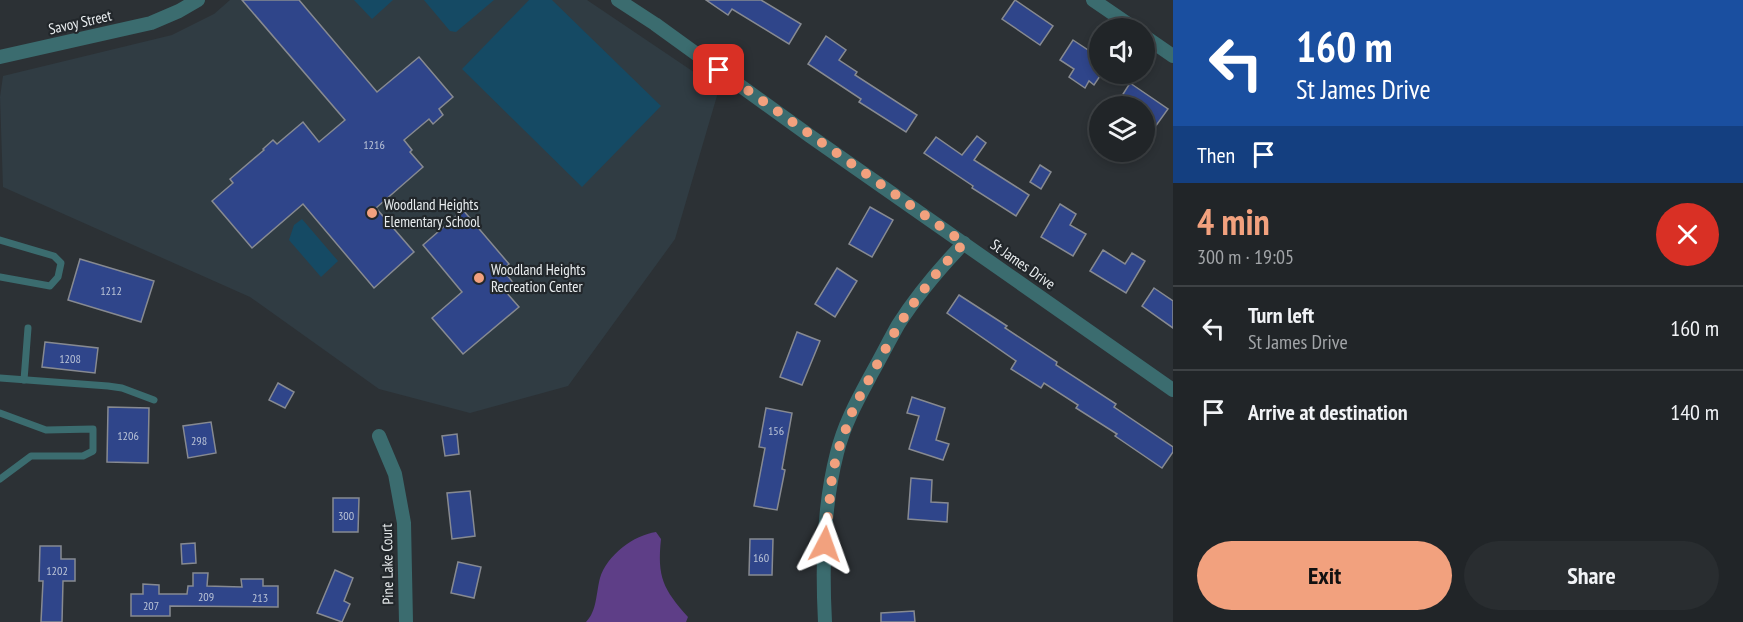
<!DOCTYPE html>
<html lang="en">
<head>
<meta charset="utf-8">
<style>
  body { margin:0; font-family:"PT Sans Narrow",sans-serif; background:#292d30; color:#f1f3f6; height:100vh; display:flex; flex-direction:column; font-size:22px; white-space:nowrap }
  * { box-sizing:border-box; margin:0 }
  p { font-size:20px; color:#a2a5a8 }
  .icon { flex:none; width:33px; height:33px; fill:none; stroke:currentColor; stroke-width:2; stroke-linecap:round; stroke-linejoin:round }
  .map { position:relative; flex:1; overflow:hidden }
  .drawer { display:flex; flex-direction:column; background:#212528; width:570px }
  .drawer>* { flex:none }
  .top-card { background:#1a4fa0; color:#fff; overflow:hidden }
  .buttons { position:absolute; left:1089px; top:18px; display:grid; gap:12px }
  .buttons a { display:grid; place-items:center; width:66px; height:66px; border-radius:50%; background:#212528; box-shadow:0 3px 9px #0003,0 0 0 2px #3e4245; font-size:30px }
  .pin { position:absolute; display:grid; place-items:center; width:51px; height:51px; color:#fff; margin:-26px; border-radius:12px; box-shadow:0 3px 9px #0006 }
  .me { position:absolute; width:66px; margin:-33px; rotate:4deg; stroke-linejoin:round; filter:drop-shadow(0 0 4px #0008) }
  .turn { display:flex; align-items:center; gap:21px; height:126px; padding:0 24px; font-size:27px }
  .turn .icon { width:78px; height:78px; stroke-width:2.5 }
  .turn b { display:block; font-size:42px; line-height:51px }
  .then { display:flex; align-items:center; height:57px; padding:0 24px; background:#0003; gap:12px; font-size:22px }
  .round { display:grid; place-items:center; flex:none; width:63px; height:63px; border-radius:32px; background:#292d30 }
  .summary { display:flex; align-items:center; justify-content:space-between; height:102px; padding:0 24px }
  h1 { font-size:36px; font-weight:600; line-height:45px; color:#f2a17e }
  .cta { display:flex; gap:12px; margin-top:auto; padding:12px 24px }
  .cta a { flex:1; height:69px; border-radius:36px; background:#f2a17e; color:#111; font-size:24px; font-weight:600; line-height:69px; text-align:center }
  .cta a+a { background:#292d30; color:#f1f3f6 }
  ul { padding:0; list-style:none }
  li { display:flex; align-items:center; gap:18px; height:84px; padding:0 24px; border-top:2px solid #3e4245 }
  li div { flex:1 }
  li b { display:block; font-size:22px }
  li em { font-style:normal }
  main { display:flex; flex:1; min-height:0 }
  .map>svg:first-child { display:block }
  .built { fill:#303c43 }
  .green { fill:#154a64 }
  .water { fill:#5e3e87 }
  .building { fill:#2f458a; stroke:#878a91; stroke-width:1.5 }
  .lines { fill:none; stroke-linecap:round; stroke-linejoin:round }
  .lane { stroke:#3b6c6f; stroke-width:7 }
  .street { stroke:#3b6c6f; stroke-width:14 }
  .route { stroke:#f2a17e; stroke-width:10; stroke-dasharray:0 18 }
  .poi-dot { fill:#f2a17e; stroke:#22272b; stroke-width:2 }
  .labels { text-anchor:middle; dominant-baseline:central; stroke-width:4.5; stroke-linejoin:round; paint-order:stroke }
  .number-label { font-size:12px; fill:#bac3d6 }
  .street-label { font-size:15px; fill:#e9edef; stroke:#22272b }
  .poi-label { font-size:15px; fill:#e9edef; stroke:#22272b; text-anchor:start }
</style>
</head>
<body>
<main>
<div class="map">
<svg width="1173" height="622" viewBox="0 0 1173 622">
  <rect width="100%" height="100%" fill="#2c3135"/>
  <polygon class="built" points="230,0 587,0 719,89 675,239 568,386 470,413 379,389 250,297 3,187 0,97 3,76 172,35 214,14"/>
  <g class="green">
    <polygon points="354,0 393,0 372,19"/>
    <polygon points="424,0 494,0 456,32 450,31"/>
    <polygon points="529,0 552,0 661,106 582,187 462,69"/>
    <polygon points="302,219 338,261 321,277 289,240 294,225"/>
  </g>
  <path class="water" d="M656,532l5,7c-4,38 2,50 27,78l-2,5h-100c11,-11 10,-29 14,-44 7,-23 34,-43 56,-46z"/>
  <g class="building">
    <polygon points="242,0 299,0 377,92 419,57 453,97 439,109 443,115 433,124 429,119 404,140 412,150 410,152 423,167 376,208 414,252 374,288 303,204 252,248 212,201 233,183 230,179 264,150 263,149 273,140 277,144 303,122 319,142 345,120"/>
    <polygon points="706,0 761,0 801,24 789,44 732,9 728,15"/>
    <polygon points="1015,0 1053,26 1040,45 1002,19"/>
    <polygon points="826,36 846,50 839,60 857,72 855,75 917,115 906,132 859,102 861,99 808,64"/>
    <polygon points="1073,40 1100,58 1100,76 1094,85 1089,81 1085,88 1069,77 1074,69 1060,60"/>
    <polygon points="1130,83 1168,109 1155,127 1144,120 1144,106 1125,106 1118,102"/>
    <polygon points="977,136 986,143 974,160 1029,195 1016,216 972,188 973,186 924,153 936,137 962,155"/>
    <polygon points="1040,165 1051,172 1041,189 1030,182"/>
    <polygon points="1060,204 1076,214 1070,225 1086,234 1073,256 1041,237"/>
    <polygon points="870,207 893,220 872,257 849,244"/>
    <polygon points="463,210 509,264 503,270 515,285 506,292 519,307 463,354 432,318 462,292 423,245"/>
    <polygon points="1103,250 1125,264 1132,253 1145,261 1126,293 1090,271"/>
    <polygon points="80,259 154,281 141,322 68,300"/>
    <polygon points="837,268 857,281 835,317 815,304"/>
    <polygon points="1154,288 1173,301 1173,328 1142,306"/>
    <polygon points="959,295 1007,326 1005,328 1057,362 1056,365 1116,404 1114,407 1173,447 1173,452 1162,468 1115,436 1117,434 1076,408 1078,405 1044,383 1041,388 1011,369 1016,361 947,313"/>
    <polygon points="797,332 820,341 802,385 780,377"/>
    <polygon points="45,342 98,348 95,373 42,367"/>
    <polygon points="278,383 294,392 285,408 269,400"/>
    <polygon points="912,397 945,408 936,440 949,444 943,460 909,449 919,416 907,413"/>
    <polygon points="108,407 149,408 148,463 107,462"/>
    <polygon points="766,408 792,413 782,469 785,470 777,510 754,506 765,448 759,447"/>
    <polygon points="211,422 216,453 188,458 183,426"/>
    <polygon points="457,434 459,454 445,456 442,436"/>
    <polygon points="911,478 932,480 931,502 948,503 947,522 908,519"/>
    <polygon points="470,491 475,536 452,539 447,493"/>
    <polygon points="333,498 359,498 358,532 333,532"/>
    <polygon points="750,539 773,539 772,575 749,575"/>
    <polygon points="195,543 196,563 182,564 181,544"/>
    <polygon points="40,546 61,546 61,559 75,559 75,581 63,581 62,622 41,622 43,581 39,581"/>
    <polygon points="458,562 481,567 474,598 451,593"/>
    <polygon points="335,570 353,578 344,601 350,604 342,622 317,613"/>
    <polygon points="193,573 208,573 207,586 242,587 241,579 263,579 263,586 278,586 278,607 170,606 170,616 131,616 131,594 143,594 143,584 159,585 159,594 187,594 188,586 193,586"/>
    <polygon points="914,611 915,622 881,622 881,613"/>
  </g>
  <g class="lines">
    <g class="lane">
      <polyline points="0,240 54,256 61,263 58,277 50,286 0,277"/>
      <polyline points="0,378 108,386 122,388 154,400"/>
      <polyline points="24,380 28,328"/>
      <polyline points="0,413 46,430 93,429 93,451 83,456 31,456 0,479"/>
    </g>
    <g class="street">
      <polyline points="618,0 655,24 810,136 1173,390"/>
      <polyline points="1093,0 1134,28"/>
      <polyline points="1144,36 1173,56"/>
      <polyline points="0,57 151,23 179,11 198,0"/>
      <polyline points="379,436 395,474 404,523 406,622"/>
      <path d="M825,622c-3,-56 -2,-115 12,-169 7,-29 21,-54 35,-80 9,-16 17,-32 26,-48 19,-30 42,-57 66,-82"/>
    </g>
  </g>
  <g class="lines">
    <polyline class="route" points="719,70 964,243 940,269 918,297 898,326 854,407 837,453 832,477 825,544"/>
  </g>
  <g class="poi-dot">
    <circle cx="372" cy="213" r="6"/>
    <circle cx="479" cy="278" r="6"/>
  </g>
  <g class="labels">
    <g class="number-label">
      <text x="374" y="144">1216</text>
      <text x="111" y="290">1212</text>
      <text x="70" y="358">1208</text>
      <text x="776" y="430">156</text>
      <text x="128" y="435">1206</text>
      <text x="199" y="440">298</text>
      <text x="346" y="515">300</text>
      <text x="761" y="557">160</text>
      <text x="57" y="570">1202</text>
      <text x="206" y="596">209</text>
      <text x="260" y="597">213</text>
      <text x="151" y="605">207</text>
    </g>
    <g class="street-label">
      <text transform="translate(80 22) rotate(-13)">Savoy Street</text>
      <text transform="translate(1023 264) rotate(35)">St James Drive</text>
      <text transform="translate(387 564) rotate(-91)">Pine Lake Court</text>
    </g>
    <g class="poi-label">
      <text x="384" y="204">Woodland Heights<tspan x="384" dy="17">Elementary School</tspan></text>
      <text x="491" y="269">Woodland Heights<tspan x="491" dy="17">Recreation Center</tspan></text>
    </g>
  </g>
</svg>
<div class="buttons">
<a><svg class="icon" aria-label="sound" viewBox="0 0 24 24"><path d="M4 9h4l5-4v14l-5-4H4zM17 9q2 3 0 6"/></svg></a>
<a><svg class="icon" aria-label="layers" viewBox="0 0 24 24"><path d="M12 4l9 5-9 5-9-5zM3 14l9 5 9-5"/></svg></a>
</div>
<div class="pin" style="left:719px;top:70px;background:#d93025"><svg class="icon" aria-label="arrive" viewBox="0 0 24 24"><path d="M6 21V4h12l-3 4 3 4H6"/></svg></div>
<svg class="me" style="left:825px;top:544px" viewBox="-20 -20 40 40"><path d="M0-17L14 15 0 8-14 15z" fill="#f2a17e" stroke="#fff" stroke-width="4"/></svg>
</div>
<section class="drawer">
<div class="top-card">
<div class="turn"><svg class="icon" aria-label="left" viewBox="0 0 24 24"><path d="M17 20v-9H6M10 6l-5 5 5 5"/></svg><div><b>160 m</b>St James Drive</div></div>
<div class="then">Then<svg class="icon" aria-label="arrive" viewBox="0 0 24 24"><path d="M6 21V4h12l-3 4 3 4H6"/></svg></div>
</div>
<div class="summary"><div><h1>4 min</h1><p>300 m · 19:05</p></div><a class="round" style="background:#d93025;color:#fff"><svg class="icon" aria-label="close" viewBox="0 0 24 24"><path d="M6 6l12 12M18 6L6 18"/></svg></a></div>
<ul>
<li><svg class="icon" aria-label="left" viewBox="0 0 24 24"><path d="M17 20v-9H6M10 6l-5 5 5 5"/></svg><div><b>Turn left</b><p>St James Drive</p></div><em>160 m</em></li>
<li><svg class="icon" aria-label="arrive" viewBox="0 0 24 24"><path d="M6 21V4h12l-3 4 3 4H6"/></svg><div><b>Arrive at destination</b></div><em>140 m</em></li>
</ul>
<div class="cta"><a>Exit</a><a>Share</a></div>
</section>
</main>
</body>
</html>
